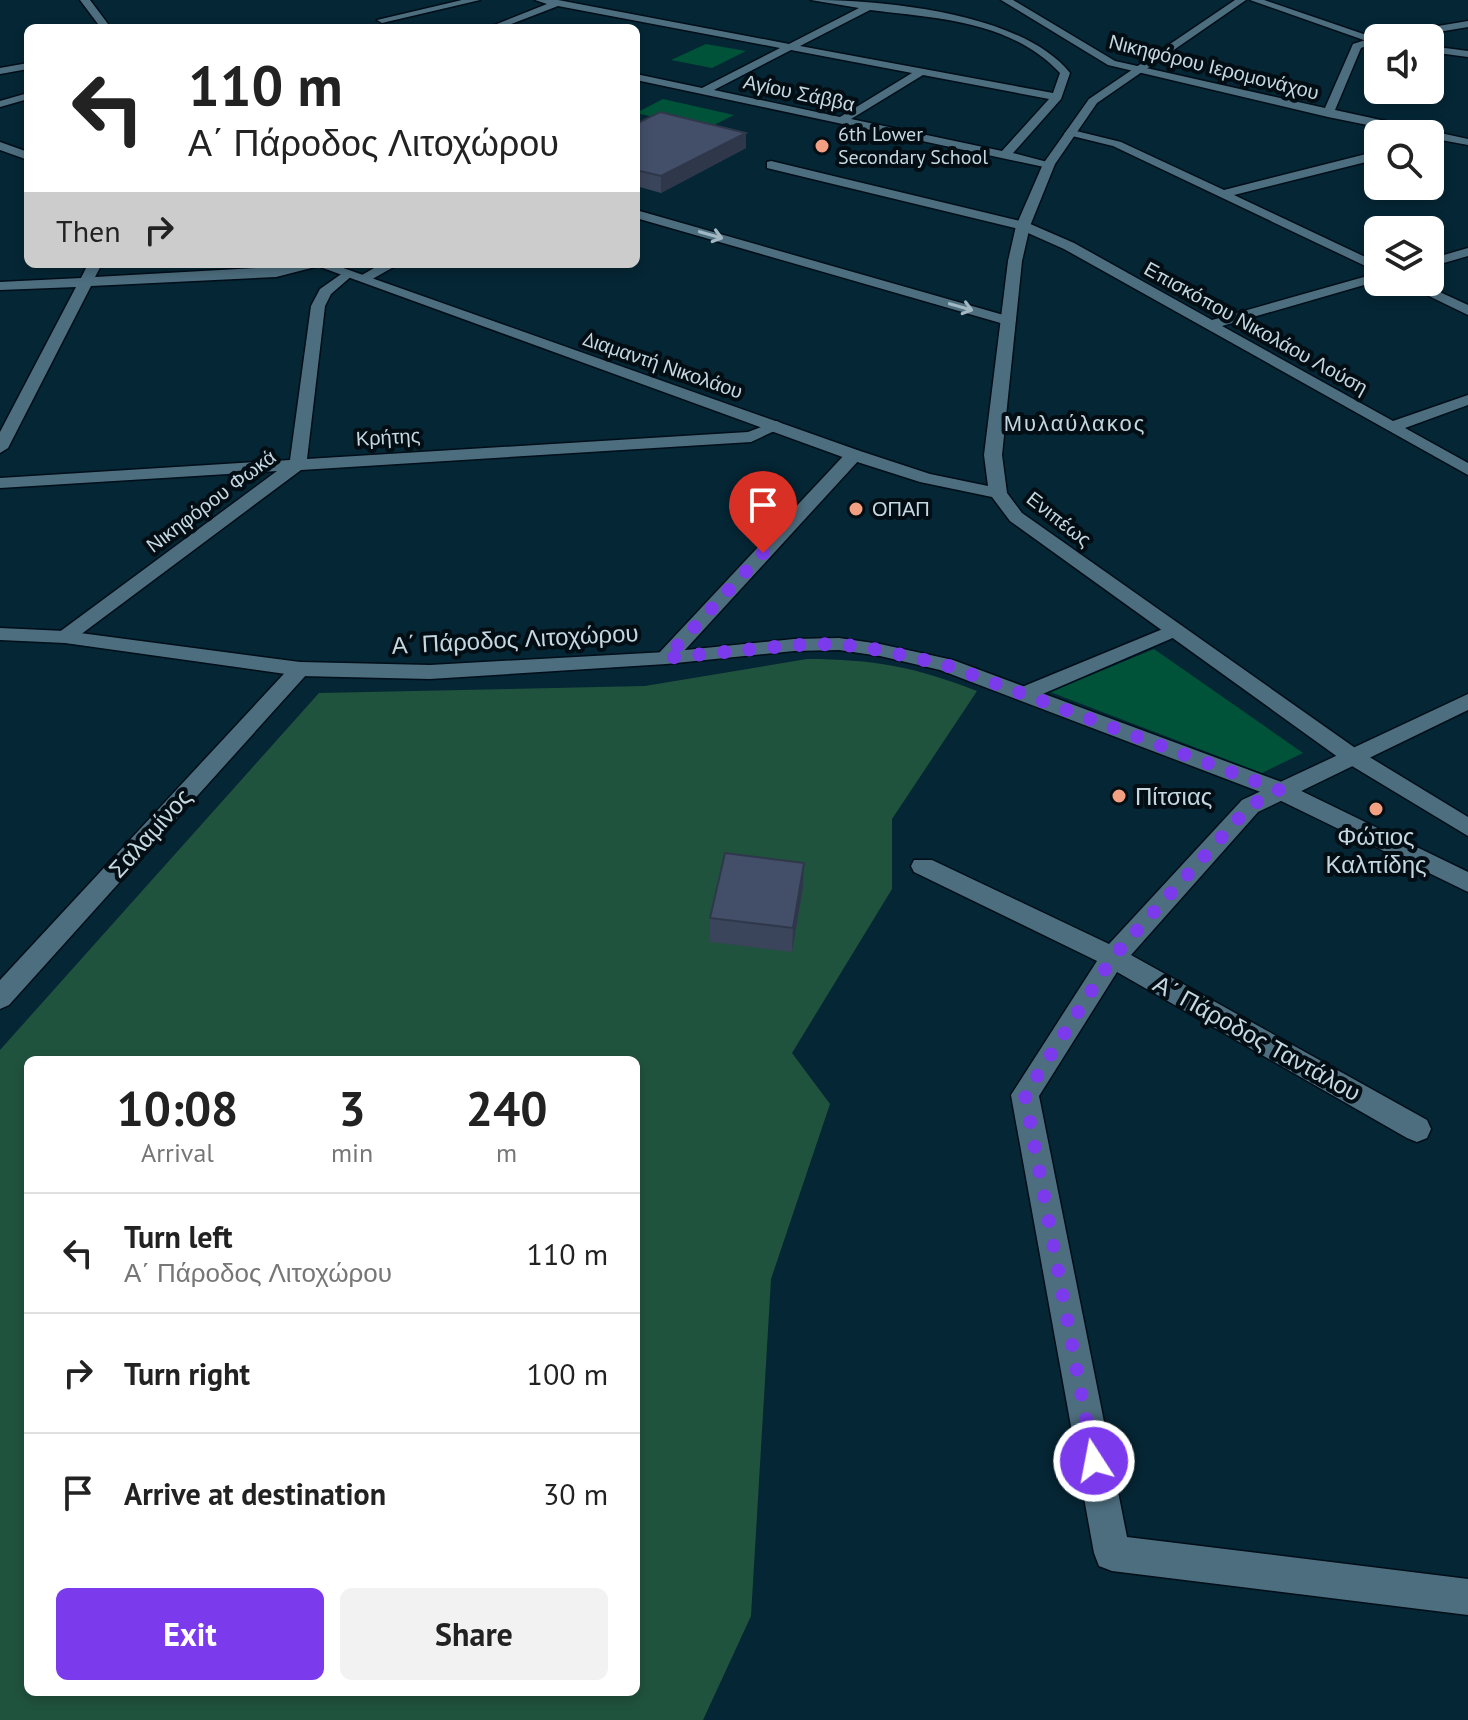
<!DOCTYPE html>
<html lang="en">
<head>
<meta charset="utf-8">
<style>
  body { margin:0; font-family:"PT Sans",sans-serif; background:#f2f2f2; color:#222; height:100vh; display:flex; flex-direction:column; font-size:30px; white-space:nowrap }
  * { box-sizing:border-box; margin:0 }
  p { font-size:26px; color:#767676 }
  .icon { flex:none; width:44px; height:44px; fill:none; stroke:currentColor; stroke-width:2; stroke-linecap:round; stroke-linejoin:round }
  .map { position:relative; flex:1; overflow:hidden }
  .details { position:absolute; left:24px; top:1056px; width:616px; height:640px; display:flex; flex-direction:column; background:#fff; border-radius:12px; box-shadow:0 4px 12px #0003 }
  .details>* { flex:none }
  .banner { position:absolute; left:24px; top:24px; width:616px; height:244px; border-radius:12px; box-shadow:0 4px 12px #0003; background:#fff; color:#222; overflow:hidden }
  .controls { position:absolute; left:1364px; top:24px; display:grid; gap:16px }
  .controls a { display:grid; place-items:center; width:80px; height:80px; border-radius:12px; background:#fff; box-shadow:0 4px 12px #0003; font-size:40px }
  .pin { position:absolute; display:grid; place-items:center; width:68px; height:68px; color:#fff; margin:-82px -34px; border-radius:50% 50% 50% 0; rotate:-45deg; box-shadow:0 0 8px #0007 }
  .pin .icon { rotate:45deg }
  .me { position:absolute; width:88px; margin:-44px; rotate:349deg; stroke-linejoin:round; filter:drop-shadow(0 0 6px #0008) }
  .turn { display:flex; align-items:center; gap:28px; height:168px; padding:0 32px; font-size:36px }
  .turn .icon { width:104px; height:104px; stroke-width:2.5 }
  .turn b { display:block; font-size:56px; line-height:68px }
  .then { display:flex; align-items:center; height:76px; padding:0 32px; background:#0003; gap:16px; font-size:30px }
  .eta { display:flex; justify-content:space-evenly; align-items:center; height:136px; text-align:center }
  .eta b { font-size:48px; font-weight:700; line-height:56px }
  .primary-button { display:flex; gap:16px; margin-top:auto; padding:16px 32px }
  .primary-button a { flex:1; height:92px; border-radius:12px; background:#7c3aed; color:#fff; font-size:32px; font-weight:700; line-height:92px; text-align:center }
  .primary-button a+a { background:#f2f2f2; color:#222 }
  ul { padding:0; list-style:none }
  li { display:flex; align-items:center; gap:24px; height:120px; padding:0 32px; border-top:2px solid #e0e0e0 }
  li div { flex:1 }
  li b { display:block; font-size:30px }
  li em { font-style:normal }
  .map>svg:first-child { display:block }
  .green { fill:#005238 }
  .forest { fill:#20533e; fill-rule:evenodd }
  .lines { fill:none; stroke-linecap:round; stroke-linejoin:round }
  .minor-casing { stroke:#000e19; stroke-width:3 }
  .tertiary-casing { stroke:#000e19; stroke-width:3 }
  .minor { fill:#4d6e7f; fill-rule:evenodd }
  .tertiary { fill:#4d6e7f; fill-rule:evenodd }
  .wall { fill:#3a445a }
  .shaded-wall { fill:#2f374a }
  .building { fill:#434f69; stroke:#2f374a; stroke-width:2 }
  .oneway { stroke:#a1b8c3 }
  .route { stroke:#7c3aed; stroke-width:14; stroke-dasharray:0 25.2 }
  .poi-dot { fill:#f2a081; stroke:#030e14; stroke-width:3 }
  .labels { text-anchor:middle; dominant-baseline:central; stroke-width:8; stroke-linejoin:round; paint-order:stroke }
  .far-street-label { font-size:20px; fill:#c5d7e0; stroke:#030e14 }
  .far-poi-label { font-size:20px; fill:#c5d7e0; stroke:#030e14; text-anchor:start }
  .far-neighbourhood-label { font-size:22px; letter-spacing:2px; fill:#c5d7e0; stroke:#030e14 }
  .street-label { font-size:24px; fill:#c5d7e0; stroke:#030e14 }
  .poi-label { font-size:24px; fill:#c5d7e0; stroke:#030e14; text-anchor:start }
</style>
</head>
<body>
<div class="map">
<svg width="1468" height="1720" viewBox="0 0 1468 1720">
  <rect width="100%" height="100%" fill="#052635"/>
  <g class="green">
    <polygon points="706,44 746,51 712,68 671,60"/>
    <polygon points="663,99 734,115 706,129 636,113"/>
    <polygon points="1154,649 1303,753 1262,773 1050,692"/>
  </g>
  <path class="forest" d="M807,659c65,0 109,8 170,32l-85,128v70l-100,164 38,51 -59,175 -20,337 -48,104h-703v-670l319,-357 326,-7zM28,1060h608v632h-608z"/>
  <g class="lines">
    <g class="minor-casing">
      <g id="minor">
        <polygon points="80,0 90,0 111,28 101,28"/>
        <polygon points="462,0 480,0 382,23 377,20"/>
        <path d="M535,0h23l231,44 70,-36 -48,-8c74,0 211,13 259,73l-9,26 -48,54 42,11 -6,4 -413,-88v-6l66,14 78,-40 -222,-42 -57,22h-14l60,-24zM870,10c66,8 142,11 190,63l-7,20 -253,-47zM791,50l121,23 -72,44 -126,-27zM923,75l126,24 -47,52 -151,-32z"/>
        <polygon points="1001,0 1013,0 1115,61 1325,108 1353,44 1378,36 1468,21 1468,27 1403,38 1378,38 1378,42 1361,48 1335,110 1468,139 1468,145 1430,138 1430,134 1412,134 1328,117 1108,65"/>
        <polygon points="28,63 28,69 0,74 0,68"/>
        <polygon points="28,93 28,99 0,107 0,101"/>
        <polygon points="1068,129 1121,142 1224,190 1378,151 1378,159 1234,195 1378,263 1378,272 1113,146 1064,134"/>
        <polygon points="771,161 1028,223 1074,243 1212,320 1378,273 1378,281 1222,326 1393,421 1468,395 1468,405 1405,428 1468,463 1468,475 1064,249 1019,229 767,168 767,162"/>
        <polygon points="636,210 1014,318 1016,321 1004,324 636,218"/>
        <polygon points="1468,248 1468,256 1430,267 1430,259"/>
        <polygon points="88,264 102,264 95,277 327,264 276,277 91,286 8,448 0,453 0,432 76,287 0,290 0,282 81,278"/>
        <polygon points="381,264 399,264 367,282 355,279"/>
        <polygon points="347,270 354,274 331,294 325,306 307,459 748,432 777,421 785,426 751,442 301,470 72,641 58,641 55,637 58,633 277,471 0,488 0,478 290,460 311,306 320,289"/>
        <polygon points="1400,282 1418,282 1468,305 1468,315"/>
        <polygon points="854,450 860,451 860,459 673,663 659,663 656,658 659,653 848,451"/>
        <polygon points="1175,624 1182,626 1185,630 1182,634 1031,699 1024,701 1013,694 1017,689"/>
        <polygon points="300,662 307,664 310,669 307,674 9,1005 0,1009 0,980 293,664"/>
        <polygon points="1468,694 1468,710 1258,812 1131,955 1427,1120 1431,1129 1427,1138 1417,1142 1407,1138 1117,972 1039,1096 1127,1537 1468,1579 1468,1615 1112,1571 1099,1566 1094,1553 1011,1095 1097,961 914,872 911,866 914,860 932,860 1109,944 1242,800"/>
      </g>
    </g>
    <g class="tertiary-casing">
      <g id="tertiary">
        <polygon points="1235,0 1246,0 1097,103 1055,164 1030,226 1022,261 1002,455 1007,493 1022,513 1358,750 1468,817 1468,836 1342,760 1010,521 992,497 920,482 848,459 312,264 332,264 860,451 930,474 988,486 984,455 1008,261 1016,226 1043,164 1089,99"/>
        <polygon points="1250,0 1264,0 1378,39 1378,45"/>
        <polygon points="1430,46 1468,51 1468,57 1430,52"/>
        <polygon points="0,142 28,152 28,160 0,150"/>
        <polygon points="0,628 65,631 300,662 430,665 666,652 794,639 839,638 880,644 953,660 1287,784 1468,872 1468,892 1271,796 940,670 880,656 839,650 794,651 666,664 430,679 300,676 65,643 0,640"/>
      </g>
    </g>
    <use href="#minor" class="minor"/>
    <use href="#tertiary" class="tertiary"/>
  </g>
  <g class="wall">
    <polygon points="636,124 746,133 746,148 661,193 636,186"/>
    <polygon points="804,863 803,887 792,952 710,942 710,918"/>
  </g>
  <g class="shaded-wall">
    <polygon points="746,133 746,148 661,193 661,176"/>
    <polygon points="804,863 803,887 792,952 793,928"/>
  </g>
  <g class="building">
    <polygon points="660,112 746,133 661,176 636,170 636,124"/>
    <polygon points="725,853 804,863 793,928 710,918"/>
  </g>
  <defs><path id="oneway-shaft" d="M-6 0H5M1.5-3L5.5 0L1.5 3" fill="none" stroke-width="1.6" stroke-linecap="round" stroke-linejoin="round" transform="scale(2)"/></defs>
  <g class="oneway">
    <use href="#oneway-shaft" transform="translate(711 235) rotate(16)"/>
    <use href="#oneway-shaft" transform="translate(961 307) rotate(16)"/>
  </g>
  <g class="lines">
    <polyline class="route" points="763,553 666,658 794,645 839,644 880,650 946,665 1279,790 1250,806 1113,957 1025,1095 1094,1461"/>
  </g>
  <g class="poi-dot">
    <circle cx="822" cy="146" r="8"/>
    <circle cx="856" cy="509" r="8"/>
    <circle cx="1119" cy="796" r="8"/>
    <circle cx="1376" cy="809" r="8"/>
  </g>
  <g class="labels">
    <g class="far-street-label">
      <text transform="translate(1214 67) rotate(14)">Νικηφόρου Ιερομονάχου</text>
      <text transform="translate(799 93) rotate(12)">Αγίου Σάββα</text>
      <text transform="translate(1256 328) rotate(29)">Επισκόπου Νικολάου Λούση</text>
      <text transform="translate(663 365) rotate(19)">Διαμαντή Νικολάου</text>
      <text transform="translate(388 437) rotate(-3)">Κρήτης</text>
      <text transform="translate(211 501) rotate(-37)">Νικηφόρου Φωκά</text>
      <text transform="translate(1059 519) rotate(38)">Ενιπέως</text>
    </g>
    <g class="far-poi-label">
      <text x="838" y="134">6th Lower<tspan x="838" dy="23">Secondary School</tspan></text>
      <text x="872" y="509">ΟΠΑΠ</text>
    </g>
    <g class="far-neighbourhood-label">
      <text x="1075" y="423">Μυλαύλακος</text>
    </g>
    <g class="street-label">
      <text transform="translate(515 639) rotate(-3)">Α΄ Πάροδος Λιτοχώρου</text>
      <text transform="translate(150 833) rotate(-48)">Σαλαμίνος</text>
      <text transform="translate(1257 1038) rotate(29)">Α΄ Πάροδος Ταντάλου</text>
    </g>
    <g class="poi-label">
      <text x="1135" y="796">Πίτσιας</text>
      <text x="1376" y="836" text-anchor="middle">Φώτιος<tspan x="1376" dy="28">Καλπίδης</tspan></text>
    </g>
  </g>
</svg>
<div class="controls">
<a><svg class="icon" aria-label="sound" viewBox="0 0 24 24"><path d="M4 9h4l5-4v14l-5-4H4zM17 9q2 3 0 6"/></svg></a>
<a><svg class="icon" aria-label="search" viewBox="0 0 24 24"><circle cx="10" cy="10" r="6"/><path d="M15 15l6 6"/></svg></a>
<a><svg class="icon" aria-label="layers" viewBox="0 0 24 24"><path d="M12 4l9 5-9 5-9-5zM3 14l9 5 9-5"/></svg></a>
</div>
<div class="pin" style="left:763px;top:553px;background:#d93025"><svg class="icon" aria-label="arrive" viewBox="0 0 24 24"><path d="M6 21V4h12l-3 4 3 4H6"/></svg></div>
<svg class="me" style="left:1094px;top:1461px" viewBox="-20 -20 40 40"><circle r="17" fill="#7c3aed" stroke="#fff" stroke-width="3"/><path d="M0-11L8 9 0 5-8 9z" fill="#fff"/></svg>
<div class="banner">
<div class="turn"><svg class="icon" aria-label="left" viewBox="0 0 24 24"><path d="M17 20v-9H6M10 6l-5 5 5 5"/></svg><div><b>110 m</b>Α΄ Πάροδος Λιτοχώρου</div></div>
<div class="then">Then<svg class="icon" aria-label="right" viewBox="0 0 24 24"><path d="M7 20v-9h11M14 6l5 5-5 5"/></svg></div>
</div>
<section class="details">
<div class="eta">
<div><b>10:08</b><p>Arrival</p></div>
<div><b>3</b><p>min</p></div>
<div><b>240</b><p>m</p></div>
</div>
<ul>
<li><svg class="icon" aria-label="left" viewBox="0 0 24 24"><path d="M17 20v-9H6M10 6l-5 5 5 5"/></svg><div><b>Turn left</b><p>Α΄ Πάροδος Λιτοχώρου</p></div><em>110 m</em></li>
<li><svg class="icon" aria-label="right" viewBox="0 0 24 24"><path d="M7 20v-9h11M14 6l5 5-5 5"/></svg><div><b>Turn right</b></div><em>100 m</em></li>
<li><svg class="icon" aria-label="arrive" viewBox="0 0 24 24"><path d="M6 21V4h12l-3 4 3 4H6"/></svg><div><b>Arrive at destination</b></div><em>30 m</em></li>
</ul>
<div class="primary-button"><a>Exit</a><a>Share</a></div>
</section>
</div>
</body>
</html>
